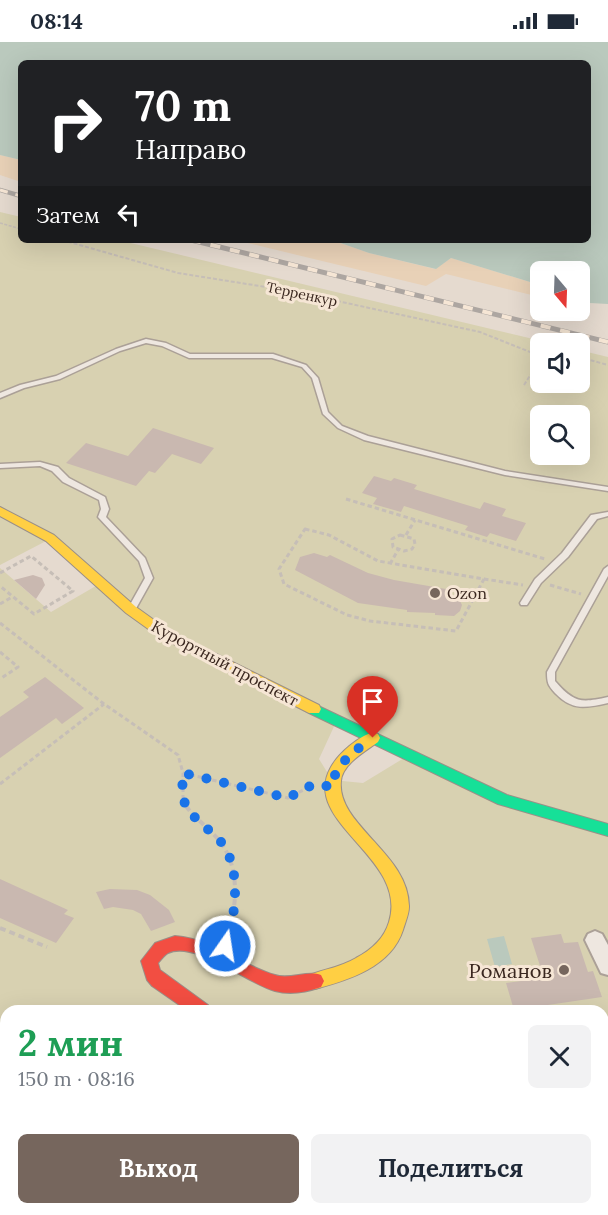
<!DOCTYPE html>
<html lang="ru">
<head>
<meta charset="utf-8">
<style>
  body { margin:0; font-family:Lora,serif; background:#f2f2f3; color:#1f2937; height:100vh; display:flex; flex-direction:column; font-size:22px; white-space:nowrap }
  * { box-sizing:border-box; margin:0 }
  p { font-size:20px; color:#747a83 }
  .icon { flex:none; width:33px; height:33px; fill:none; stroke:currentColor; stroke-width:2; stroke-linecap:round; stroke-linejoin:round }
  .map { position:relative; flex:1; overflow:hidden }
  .drawer { position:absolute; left:0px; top:963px; width:609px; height:210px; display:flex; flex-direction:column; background:#fff; border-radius:18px 18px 0 0; box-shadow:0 6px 24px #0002 }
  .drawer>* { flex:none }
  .banner { position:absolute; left:18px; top:18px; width:573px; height:183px; border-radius:9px; box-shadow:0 6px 24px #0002; background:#202124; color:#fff; overflow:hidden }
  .needle { width:39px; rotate:161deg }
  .controls { position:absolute; left:530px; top:219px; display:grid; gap:12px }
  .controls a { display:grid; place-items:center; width:60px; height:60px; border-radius:9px; background:#fff; box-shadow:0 6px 24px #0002; font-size:30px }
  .pin { position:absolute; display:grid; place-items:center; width:51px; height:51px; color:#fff; margin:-62px -26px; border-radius:50% 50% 50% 0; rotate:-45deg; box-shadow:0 0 6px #0007 }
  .pin .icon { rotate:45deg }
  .me { position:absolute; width:66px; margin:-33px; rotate:13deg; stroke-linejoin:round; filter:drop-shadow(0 0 4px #0008) }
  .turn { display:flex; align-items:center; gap:21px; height:126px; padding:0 18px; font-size:27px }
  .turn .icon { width:78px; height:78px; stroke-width:2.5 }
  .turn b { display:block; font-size:42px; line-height:51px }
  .then { display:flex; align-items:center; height:57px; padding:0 18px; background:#0003; gap:12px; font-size:22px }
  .round { display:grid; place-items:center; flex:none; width:63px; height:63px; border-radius:9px; background:#f2f2f3 }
  .overview { display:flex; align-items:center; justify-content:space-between; height:102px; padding:0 18px }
  h1 { font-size:36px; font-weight:800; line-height:45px; color:#1e9e55 }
  .primary-button { display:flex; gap:12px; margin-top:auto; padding:12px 18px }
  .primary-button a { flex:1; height:69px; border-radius:9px; background:#76665d; color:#fff; font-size:24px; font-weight:800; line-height:69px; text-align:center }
  .primary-button a+a { background:#f2f2f3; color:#1f2937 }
  .status { display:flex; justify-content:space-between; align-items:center; height:42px; padding:0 30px; background:#fff; direction:ltr }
  .status svg { height:16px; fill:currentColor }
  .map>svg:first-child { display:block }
  .green { fill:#d8d1b1; fill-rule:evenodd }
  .sand { fill:#e8d1b7 }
  .water { fill:#bac9bd }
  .building { fill:#c9b8b0 }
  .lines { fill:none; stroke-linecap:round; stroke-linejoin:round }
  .lane-casing { stroke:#aba097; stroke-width:3 }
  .street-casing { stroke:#aba097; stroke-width:4 }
  .fast-casing { stroke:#9a8f88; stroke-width:2 }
  .slow-casing { stroke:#9a8f88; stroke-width:2 }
  .jam-casing { stroke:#9a8f88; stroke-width:2 }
  .path-far3 { stroke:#c6beb7; stroke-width:1.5; stroke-dasharray:3 1.5; stroke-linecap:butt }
  .path-far2 { stroke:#c6beb7; stroke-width:2; stroke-dasharray:4 2; stroke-linecap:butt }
  .path-far1 { stroke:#c6beb7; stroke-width:3; stroke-dasharray:4.5 3; stroke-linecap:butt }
  .path { stroke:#c6beb7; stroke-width:4; stroke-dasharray:6 4; stroke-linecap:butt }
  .lane { fill:#eee7e0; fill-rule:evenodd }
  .street { fill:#eee7e0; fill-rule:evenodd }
  .fast { fill:#16e098; fill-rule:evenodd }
  .slow { fill:#ffcf43; fill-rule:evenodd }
  .jam { fill:#f24e42; fill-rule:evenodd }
  .rail-far1-casing { stroke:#ada6a1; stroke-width:4.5 }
  .rail-casing { stroke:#ada6a1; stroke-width:5 }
  .rail-far1 { stroke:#f6e6d5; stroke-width:3; stroke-dasharray:8; stroke-linecap:butt }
  .rail { stroke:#f6e6d5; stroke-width:4; stroke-dasharray:10; stroke-linecap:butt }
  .route { stroke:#1a73e8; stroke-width:10; stroke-dasharray:0 18 }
  .poi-dot { fill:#76665d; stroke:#f6e6d5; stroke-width:2 }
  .labels { text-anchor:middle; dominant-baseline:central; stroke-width:6; stroke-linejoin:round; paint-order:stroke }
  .far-street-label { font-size:14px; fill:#3a271f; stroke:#f6e6d5 }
  .poi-label { font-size:16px; fill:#3a271f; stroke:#f6e6d5; text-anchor:start }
  .street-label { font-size:16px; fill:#3a271f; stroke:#f6e6d5 }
  .near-poi-label { font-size:20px; fill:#3a271f; stroke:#f6e6d5; text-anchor:end }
</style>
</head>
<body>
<div class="status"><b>08:14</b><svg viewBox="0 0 49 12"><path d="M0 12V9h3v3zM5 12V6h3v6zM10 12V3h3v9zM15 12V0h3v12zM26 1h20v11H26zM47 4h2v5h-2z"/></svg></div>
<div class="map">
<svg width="608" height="1173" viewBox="0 0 608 1173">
  <rect width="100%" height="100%" fill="#e5dacf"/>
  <g class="green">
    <path d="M0,170l21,5v23h97l432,103 -10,1v38h39v-32l29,7v854l-5,-3v-197h-597v198h118l-9,6h-115v-647l51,44 50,-29 -53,-43 -48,25zM540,374h39v38h-39zM337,678l72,35 -46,28 -31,-3 -13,-21z"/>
    <polygon points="385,1167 586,1167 580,1173 386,1173"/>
  </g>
  <g class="sand">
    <polygon points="0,113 21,118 21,140 0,133"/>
    <polygon points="235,198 332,198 369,211 435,227 451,216 540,243 540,255 446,232 426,244"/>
  </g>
  <g class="water">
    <polygon points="0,0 608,0 608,262 590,261 579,252 579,230 540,230 540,243 451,216 436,227 369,211 332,198 588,198 588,21 21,21 21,118 0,113"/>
    <polygon points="504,894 512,922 495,925 487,897"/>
  </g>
  <g class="building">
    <polygon points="153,386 214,406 201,422 172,412 155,431 149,429 136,444 66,421 86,401 128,414"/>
    <polygon points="374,434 391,439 394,436 417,443 414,447 480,467 484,460 506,467 502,474 526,481 516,499 490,491 487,495 465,488 468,484 404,464 401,470 373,462 377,456 362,451"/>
    <polygon points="314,511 327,515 330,513 368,531 394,538 446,547 446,551 459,557 462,563 460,569 454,574 435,573 435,571 407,570 407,568 358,561 295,528 300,515"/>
    <polygon points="33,533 42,536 45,543 36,557 14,538"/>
    <polygon points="45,635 84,666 62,682 56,676 0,716 0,675 29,655 23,650"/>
    <polygon points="0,837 68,868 64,872 74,876 56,901 0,876"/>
    <polygon points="110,847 137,848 150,853 169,868 175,880 151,889 141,872 133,868 113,865 104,867 96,850"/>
    <polygon points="561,892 564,901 578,900 588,930 593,929 602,955 514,968 506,941 544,936 531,896"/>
  </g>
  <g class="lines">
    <g class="lane-casing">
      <g id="lane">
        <polygon points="146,297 166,301 190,312 273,312 306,323 318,336 328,370 342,384 368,394 505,429 608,445 608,449 505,433 364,398 338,386 323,372 312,336 302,325 272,316 189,316 162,304 146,301 120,309 60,337 24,346 0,356 0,351 20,343 56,334 116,307"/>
        <polygon points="40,420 58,425 69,436 105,455 109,467 106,475 145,516 153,536 134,570 128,570 127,568 145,536 139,519 98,475 101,467 99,458 63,440 52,429 40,424 0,426 0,422"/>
        <polygon points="608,470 608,474 597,477 568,515 541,541 527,563 521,563 520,561 535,537 562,511 591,473"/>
        <path d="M608,524v10l-53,96v9c19,22 26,22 53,16v6c-22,5 -36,8 -53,-10 -7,-8 -8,-10 -8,-21l57,-103z"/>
        <polygon points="230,1167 244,1167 247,1173 233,1173"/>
      </g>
    </g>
    <g class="street-casing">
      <polygon id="street" points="595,889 602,892 608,903 608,933 601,931 585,898 588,892"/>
    </g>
    <g class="fast-casing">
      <polygon id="fast" points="314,662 507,753 608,782 608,794 498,762 309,671 307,667 309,663"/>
    </g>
    <g class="slow-casing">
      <g id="slow">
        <polygon points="0,465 54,493 136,565 168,588 319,663 321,667 319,671 309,671 158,594 126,571 46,499 0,474"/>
        <path d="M373,690l5,2 2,4 -2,4c-12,9 -36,22 -37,39 -5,44 69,73 68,126 0,7 -4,16 -6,23 -12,37 -54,50 -88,59l-6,-2 -3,-6 3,-6c16,-6 32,-8 47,-17 15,-8 28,-19 33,-36 20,-65 -90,-99 -58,-155 8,-14 27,-30 42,-35z"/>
      </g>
    </g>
    <g class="jam-casing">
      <g id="jam">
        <path d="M175,894c42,4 63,28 100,39 15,5 32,-5 46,0l3,6 -3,6c-14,5 -31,8 -46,4 -27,-7 -80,-51 -107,-38 -4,2 -7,7 -10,10l2,7 48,35 3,6h-23l-36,-25 -5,-6 -6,-19 14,-18z"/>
        <polygon points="43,1167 75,1167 72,1173 40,1173"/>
      </g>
    </g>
    <polyline class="path-far3" points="0,181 21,187"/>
    <g class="path-far2">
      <polyline points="62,198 178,231 291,249 480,290 540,314"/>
      <polyline points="579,315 608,323"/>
      <polyline points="524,343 540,318"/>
    </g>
    <g class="path-far1">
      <polyline points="346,457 545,517"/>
      <polygon points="305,487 329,493 378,519 484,537 456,589 370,579 347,573 284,542 279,527"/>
      <polygon points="400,493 414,497 415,502 412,507 404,509 393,505 392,497"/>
      <polyline points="406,493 415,478"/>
      <polyline points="390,522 398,508"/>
      <polyline points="0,531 31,514 73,549 34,572 0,544"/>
      <polyline points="484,537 523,543"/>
      <polyline points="550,543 581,552"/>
      <polyline points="0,562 12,555"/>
      <polyline points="0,581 104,662 178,713 183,731 183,756 187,765"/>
      <polyline points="0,610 18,625 0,637"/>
      <polyline points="183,731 288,756 313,743"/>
      <polyline points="0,742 104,662"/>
    </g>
    <g class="path">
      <path d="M186,764c10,14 25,23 35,37 20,27 15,65 7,95"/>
      <polyline points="0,886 47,905"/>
    </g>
    <use href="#lane" class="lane"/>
    <use href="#street" class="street"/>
    <use href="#fast" class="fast"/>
    <use href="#slow" class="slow"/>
    <use href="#jam" class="jam"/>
    <g class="rail-far1-casing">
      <polyline id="rail-far1" points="0,148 21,154"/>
    </g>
    <g class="rail-casing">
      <polyline id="rail" points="191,198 608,300"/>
    </g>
    <use href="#rail-far1" class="rail-far1"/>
    <use href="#rail" class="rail"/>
  </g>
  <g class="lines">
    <path class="route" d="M225,904c11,-29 17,-78 -4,-104 -11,-13 -31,-24 -37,-41 -3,-8 -1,-20 -1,-28l105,25 26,-14 18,3c2,-23 24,-37 41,-49"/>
  </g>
  <g class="poi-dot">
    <circle cx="435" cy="551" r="6"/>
    <circle cx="564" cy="928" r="6"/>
  </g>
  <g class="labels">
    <g class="far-street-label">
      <text transform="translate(302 252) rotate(12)">Терренкур</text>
    </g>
    <g class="poi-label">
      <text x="447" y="551">Ozon</text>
    </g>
    <g class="street-label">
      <text transform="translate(225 621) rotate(28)">Курортный проспект</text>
    </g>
    <g class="near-poi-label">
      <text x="552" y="928">Романов</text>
    </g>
  </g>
</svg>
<div class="controls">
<a><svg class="needle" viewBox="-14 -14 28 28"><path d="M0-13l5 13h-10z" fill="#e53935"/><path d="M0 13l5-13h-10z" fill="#747a83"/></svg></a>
<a><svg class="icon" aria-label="sound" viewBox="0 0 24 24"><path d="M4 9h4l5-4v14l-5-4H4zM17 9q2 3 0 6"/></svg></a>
<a><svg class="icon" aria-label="search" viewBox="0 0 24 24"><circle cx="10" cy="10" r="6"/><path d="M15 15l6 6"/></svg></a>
</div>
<div class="pin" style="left:373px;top:696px;background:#d93025"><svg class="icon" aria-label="arrive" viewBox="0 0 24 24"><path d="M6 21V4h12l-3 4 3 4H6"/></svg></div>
<svg class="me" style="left:225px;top:904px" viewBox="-20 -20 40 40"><circle r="17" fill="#1a73e8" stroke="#fff" stroke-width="3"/><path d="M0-11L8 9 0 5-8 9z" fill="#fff"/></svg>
<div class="banner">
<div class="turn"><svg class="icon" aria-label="right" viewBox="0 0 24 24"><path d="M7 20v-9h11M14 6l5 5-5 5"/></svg><div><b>70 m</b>Направо</div></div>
<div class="then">Затем<svg class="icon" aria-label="left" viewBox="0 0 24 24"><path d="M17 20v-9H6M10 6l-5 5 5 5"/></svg></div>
</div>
<section class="drawer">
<div class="overview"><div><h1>2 мин</h1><p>150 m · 08:16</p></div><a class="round"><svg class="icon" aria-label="close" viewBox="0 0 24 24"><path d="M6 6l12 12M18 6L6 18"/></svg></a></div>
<div class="primary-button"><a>Выход</a><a>Поделиться</a></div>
</section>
</div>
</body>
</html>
